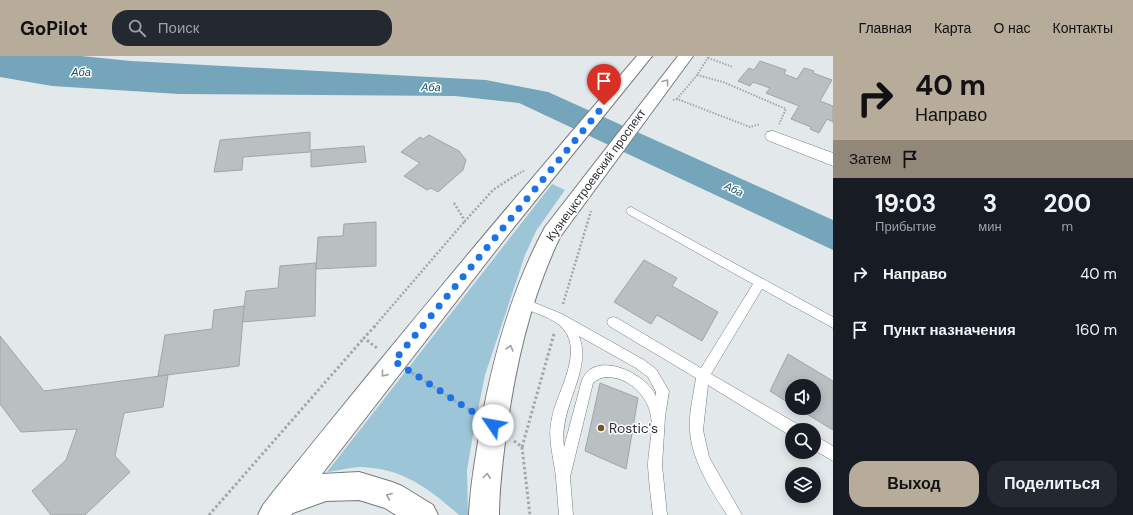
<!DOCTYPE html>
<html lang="ru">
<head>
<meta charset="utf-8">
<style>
  body { margin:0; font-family:"DM Sans",sans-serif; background:#242831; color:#f1f3f6; height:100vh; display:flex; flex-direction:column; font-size:15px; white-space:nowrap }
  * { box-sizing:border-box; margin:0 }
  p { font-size:13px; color:#9ea1a6 }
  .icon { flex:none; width:22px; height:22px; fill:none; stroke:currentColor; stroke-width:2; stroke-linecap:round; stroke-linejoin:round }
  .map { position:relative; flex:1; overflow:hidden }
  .drawer { display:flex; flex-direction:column; background:#171b24; width:300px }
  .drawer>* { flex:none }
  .banner { background:#b7ab99; color:#111; overflow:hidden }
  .tools { position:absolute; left:785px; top:323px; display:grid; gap:8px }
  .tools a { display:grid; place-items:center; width:36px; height:36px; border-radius:50%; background:#171b24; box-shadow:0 2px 10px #0003; font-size:20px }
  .pin { position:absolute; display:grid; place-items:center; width:34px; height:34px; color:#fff; margin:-41px -17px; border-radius:50% 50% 50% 0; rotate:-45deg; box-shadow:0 0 4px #0007 }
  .pin .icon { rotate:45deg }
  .me { position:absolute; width:44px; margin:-22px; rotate:303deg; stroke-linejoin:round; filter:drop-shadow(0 0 3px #0008) }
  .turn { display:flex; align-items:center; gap:14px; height:84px; padding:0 16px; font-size:18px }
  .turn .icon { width:52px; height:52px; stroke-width:2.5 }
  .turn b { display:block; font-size:28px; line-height:34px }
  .then { display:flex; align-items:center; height:38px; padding:0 16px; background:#0003; gap:8px; font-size:15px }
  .eta { display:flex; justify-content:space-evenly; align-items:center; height:68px; text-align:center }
  .eta b { font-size:24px; font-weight:700; line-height:28px }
  .button { display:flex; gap:8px; margin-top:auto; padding:8px 16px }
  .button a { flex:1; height:46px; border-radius:16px; background:#b7ab99; color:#111; font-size:16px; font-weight:700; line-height:46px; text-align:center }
  .button a+a { background:#242831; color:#f1f3f6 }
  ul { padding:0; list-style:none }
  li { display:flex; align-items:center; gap:12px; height:56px; padding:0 16px }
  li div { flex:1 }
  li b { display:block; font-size:15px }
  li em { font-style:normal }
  header { display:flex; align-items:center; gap:24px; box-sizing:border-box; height:56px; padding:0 20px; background:#b7ab99; color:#111 }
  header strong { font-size:19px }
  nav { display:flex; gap:22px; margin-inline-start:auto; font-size:14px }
  .search { width:280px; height:36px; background:#242831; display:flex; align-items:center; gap:10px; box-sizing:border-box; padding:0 14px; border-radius:16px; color:#9ea1a6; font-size:15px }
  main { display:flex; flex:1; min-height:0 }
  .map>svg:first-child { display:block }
  .green { fill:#9cc5d7 }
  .water { fill:#74a5ba }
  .building { fill:#babfc1; stroke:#a0a5a7 }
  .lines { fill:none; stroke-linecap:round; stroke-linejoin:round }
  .service-casing { stroke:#777b7e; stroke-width:1 }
  .minor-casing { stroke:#777b7e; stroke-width:1 }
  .secondary-casing { stroke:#777b7e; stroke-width:2 }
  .path-far2 { stroke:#a3a7aa; stroke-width:2; stroke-dasharray:1.5 1.5; stroke-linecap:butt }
  .path-far1 { stroke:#a3a7aa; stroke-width:2.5; stroke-dasharray:2 2; stroke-linecap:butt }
  .path { stroke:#a3a7aa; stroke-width:3; stroke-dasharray:2.5 2.5; stroke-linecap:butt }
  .service { fill:#fff; fill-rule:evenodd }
  .minor { fill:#fff; fill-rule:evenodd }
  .secondary { fill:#fff; fill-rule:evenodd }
  .oneway { stroke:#9fa0a0 }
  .route { stroke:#1a73e8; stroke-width:7; stroke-dasharray:0 12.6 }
  .poi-dot { fill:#715427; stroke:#fff; stroke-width:1.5 }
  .labels { text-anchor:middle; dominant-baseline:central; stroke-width:3; stroke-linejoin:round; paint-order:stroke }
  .far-water-label { font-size:11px; font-style:italic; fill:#0e5167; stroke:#fff }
  .street-label { font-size:12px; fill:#2a2c2d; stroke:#fff }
  .near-poi-label { font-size:14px; fill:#2a2c2d; stroke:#fff; text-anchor:start }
</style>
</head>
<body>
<header>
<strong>GoPilot</strong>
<div class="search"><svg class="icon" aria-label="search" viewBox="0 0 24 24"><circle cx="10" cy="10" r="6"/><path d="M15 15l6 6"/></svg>Поиск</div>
<nav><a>Главная</a><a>Карта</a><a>О нас</a><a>Контакты</a></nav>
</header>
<main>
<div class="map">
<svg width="833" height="459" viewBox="0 0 833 459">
  <rect width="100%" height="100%" fill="#e3e8eb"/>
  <path class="green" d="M552,128l13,6 -29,41 -11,24 -40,120 -11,54 -7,41 1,45h-9c-29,-26 -57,-47 -98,-48 -11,0 -23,4 -34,5z"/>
  <polygon class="water" points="0,0 81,0 131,5 486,24 548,36 833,164 833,194 519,47 455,40 179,38 52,30 0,21"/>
  <g class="building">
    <polygon points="760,5 786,14 784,18 797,23 804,12 814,15 813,17 832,24 820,45 833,50 833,66 827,63 819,77 810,73 811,71 791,63 799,50 766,37 770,32 753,26 750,30 738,25 749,12 754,14"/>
    <polygon points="310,76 310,96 243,101 242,114 214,116 220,84"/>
    <polygon points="429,79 459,95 466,104 463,114 438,136 431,132 427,134 404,120 420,107 401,96 420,81 423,83"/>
    <polygon points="364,90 366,106 311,111 311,94"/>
    <polygon points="376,166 376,210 316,213 318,181 343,180 344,168"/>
    <polygon points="644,204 677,222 672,230 718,256 702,285 657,259 651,268 614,246"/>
    <polygon points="316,207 315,260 242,266 246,235 278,232 280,210"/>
    <polygon points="244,250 239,310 158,320 165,279 212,273 214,254"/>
    <polygon points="0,280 44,335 168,319 163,351 124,357 115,400 130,416 85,459 51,459 32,435 66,404 77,373 21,376 0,348"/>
    <polygon points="788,298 833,325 833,374 797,352 814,352 814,330 792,330 792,349 770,335"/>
    <polygon points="600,327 638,342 626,413 585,395"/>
  </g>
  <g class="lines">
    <g class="service-casing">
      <g id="service">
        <path d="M631,151l202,110v11l-71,-39 -51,85 88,51 2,5h-9v6l-3,-1 -81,-50 -5,45 6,27 33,58h-15c-16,-25 -35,-54 -37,-84 -2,-13 4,-39 6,-53l-87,-52 -2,-4 2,-4 4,-1 4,1 84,50 52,-84 -125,-70 -2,-3 2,-3z"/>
        <path d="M523,242l39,16 82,46 12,9 13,22 -4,26 -3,48 5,50h-14c-2,-16 -4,-33 -5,-49 0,-15 6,-36 3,-49 -2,-17 -16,-33 -32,-38 -11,-3 -17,-3 -26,4l-23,94 3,38h-14c-1,-12 -2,-25 -3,-37 -2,-20 -9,-40 -4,-60 5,-28 36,-71 6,-94 -10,-8 -27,-12 -39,-18l-2,-3 2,-3zM579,280l57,32 12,9 8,15v4c-10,-23 -61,-47 -74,-16l-18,67c-6,-40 29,-76 15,-111z"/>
        <polygon points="814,379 833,390 833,405 814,394"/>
      </g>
    </g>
    <g class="minor-casing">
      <polygon id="minor" points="773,75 833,97 833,110 767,84 765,80 767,76"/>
    </g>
    <g class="secondary-casing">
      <g id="secondary">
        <path d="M637,0h15l-138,171 -192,247 37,-2 33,10 10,4 31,19 5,10h-42l-11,-7 -26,-8 -33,1 -33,12 -2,2h-33l5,-10 10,-13c119,-148 240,-293 364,-436z"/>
        <path d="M678,0h15l-133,181c-31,65 -46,134 -55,205 -3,24 -6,49 -6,73h-30c1,-25 5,-49 9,-73 12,-75 31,-148 67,-215z"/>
      </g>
    </g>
    <g class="path-far2">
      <polyline points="708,2 733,11"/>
      <polyline points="697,19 723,26 786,53 779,68"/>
      <polyline points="677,43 697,19 709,0"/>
      <polyline points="673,44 677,43 750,71 760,68"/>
      <polyline points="515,120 525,114"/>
    </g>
    <g class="path-far1">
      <polyline points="454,147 465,165 493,134 516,119"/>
      <polyline points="563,248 591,155"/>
      <polyline points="374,271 465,165"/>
    </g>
    <g class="path">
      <polyline points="375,270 364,282 377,292"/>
      <polyline points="412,317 474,357"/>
      <polyline points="514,385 522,391 530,459"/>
      <polyline points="522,391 554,278"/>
      <polyline points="209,459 364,282"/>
    </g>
    <use href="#service" class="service"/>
    <use href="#minor" class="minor"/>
    <use href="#secondary" class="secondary"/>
  </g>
  <defs><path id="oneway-chevron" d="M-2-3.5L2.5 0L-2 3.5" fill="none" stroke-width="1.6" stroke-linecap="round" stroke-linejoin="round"/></defs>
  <g class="oneway">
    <use href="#oneway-chevron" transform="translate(666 26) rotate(-53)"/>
    <use href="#oneway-chevron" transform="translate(510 292) rotate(-74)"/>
    <use href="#oneway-chevron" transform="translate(384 318) rotate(129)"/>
    <use href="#oneway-chevron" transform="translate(487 420) rotate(-83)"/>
    <use href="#oneway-chevron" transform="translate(389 440) rotate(-158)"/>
  </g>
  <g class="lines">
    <polyline class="route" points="493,369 394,305 604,49"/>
  </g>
  <circle class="poi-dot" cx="601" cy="372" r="4"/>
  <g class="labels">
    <g class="far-water-label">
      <text x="81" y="16">Аба</text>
      <text transform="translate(431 31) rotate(2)">Аба</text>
      <text transform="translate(734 133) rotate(25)">Аба</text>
    </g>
    <g class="street-label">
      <text transform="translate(596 119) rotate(-54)">Кузнецкстроевский проспект</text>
    </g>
    <g class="near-poi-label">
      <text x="609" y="372">Rostic's</text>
    </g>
  </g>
</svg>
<div class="tools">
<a><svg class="icon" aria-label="sound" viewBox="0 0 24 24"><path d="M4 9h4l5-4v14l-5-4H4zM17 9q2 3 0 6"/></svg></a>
<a><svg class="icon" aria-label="search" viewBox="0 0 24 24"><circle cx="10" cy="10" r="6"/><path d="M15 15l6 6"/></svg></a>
<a><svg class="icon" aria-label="layers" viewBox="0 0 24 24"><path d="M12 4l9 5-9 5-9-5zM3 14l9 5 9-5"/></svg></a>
</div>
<div class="pin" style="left:604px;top:49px;background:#d93025"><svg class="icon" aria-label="arrive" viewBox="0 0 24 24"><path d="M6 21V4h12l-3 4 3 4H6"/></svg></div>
<svg class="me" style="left:493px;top:369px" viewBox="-20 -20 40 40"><circle r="19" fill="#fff"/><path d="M0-13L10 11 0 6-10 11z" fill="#1a73e8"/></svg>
</div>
<section class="drawer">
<div class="banner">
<div class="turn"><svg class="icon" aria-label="right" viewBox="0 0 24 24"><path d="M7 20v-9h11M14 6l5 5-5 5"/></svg><div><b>40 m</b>Направо</div></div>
<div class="then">Затем<svg class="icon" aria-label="arrive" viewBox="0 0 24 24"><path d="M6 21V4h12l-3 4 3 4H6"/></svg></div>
</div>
<div class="eta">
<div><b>19:03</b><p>Прибытие</p></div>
<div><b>3</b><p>мин</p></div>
<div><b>200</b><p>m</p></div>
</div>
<ul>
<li><svg class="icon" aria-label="right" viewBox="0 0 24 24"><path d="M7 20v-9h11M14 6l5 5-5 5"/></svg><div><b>Направо</b></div><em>40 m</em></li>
<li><svg class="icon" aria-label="arrive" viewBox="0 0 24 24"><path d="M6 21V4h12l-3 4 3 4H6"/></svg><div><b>Пункт назначения</b></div><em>160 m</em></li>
</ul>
<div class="button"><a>Выход</a><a>Поделиться</a></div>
</section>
</main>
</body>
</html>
